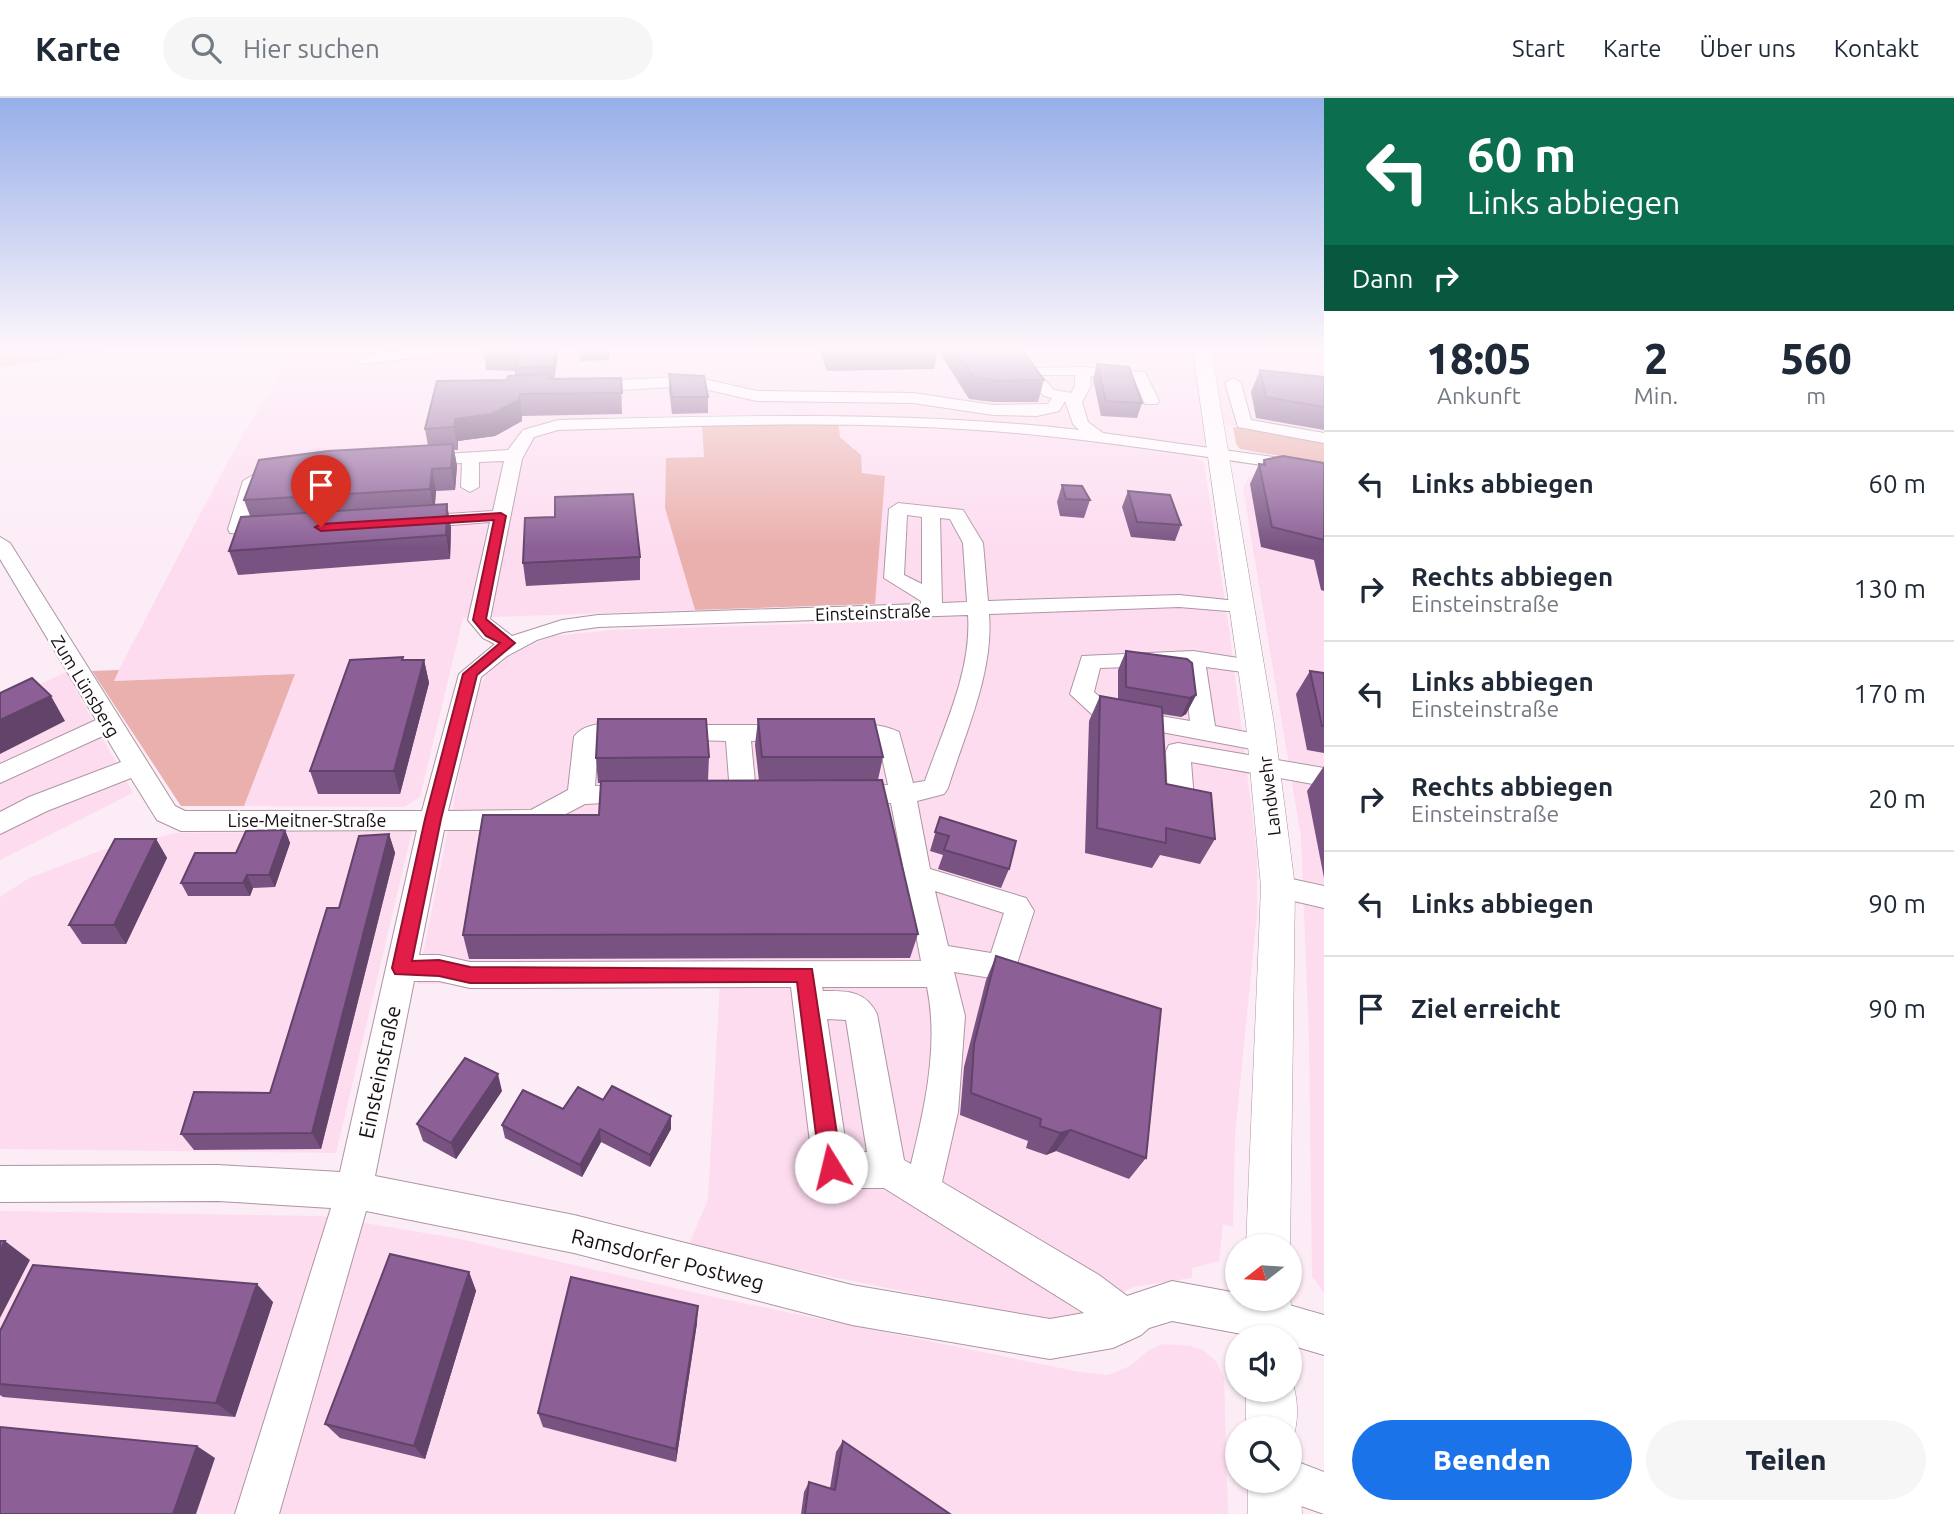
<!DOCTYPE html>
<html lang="de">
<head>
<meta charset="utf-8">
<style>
  body { margin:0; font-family:Ubuntu,sans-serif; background:#f6f6f7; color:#1f2937; height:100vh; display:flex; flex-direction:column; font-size:26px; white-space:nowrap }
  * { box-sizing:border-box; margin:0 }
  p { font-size:23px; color:#747a83 }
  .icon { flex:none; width:38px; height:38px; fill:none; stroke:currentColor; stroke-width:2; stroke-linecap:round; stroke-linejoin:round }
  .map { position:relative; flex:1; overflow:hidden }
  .side { display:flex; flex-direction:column; background:#fff; width:630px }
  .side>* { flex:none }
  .hud { background:#0b6e4f; color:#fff; overflow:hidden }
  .needle { width:46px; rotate:253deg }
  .controls { position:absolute; left:1225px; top:1136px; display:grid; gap:14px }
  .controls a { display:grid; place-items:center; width:77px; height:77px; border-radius:50%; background:#fff; box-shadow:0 2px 5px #0004; font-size:35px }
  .pin { position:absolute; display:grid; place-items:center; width:60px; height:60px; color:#fff; margin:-72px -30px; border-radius:50% 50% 50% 0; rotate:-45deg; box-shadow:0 0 7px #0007 }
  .pin .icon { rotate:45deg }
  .me { position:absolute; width:77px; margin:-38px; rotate:351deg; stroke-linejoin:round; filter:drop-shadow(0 0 5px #0008) }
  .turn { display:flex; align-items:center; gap:24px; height:147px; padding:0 28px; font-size:32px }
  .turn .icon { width:91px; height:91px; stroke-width:2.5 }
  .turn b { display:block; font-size:49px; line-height:60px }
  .then { display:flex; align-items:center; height:66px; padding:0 28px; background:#0003; gap:14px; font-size:26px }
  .eta { display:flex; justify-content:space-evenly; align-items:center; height:119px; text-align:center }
  .eta b { font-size:42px; font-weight:800; line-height:49px }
  .button { display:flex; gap:14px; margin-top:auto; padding:14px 28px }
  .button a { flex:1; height:80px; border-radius:42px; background:#1a73e8; color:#fff; font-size:28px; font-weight:800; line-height:80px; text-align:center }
  .button a+a { background:#f6f6f7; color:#1f2937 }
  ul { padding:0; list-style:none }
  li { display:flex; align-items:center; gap:21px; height:105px; padding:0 28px; border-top:2px solid #e0e1e3 }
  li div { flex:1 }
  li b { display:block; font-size:26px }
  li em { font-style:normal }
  header { display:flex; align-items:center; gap:42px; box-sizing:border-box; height:98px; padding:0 35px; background:#fff; border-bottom:2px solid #e0e1e3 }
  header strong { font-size:33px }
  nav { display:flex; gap:38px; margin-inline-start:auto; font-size:24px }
  .search { width:490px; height:63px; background:#f6f6f7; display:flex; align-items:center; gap:18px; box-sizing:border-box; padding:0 24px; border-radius:38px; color:#747a83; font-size:26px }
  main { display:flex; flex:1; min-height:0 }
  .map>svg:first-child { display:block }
  .built { fill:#fddcf0 }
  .green { fill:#eab0ad }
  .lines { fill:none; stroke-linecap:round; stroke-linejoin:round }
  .minor-casing { stroke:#ad95a4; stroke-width:2 }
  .major-casing { stroke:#ad95a4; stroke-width:1 }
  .minor { fill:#fff; fill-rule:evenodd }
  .major { fill:#fff; fill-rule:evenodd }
  .wall { fill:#785382 }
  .shaded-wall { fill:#62436a }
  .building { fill:#8c6097; stroke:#62436a; stroke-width:2 }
  .route { fill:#e11d48; stroke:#92132f; stroke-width:2 }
  .labels { text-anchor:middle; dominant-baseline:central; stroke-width:5; stroke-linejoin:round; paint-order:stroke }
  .street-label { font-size:18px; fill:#170f14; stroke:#fefefe }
  .near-street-label { font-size:21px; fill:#170f14; stroke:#fefefe }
</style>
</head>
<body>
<header>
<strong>Karte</strong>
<div class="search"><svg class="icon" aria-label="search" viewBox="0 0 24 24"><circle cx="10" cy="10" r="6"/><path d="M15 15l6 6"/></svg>Hier suchen</div>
<nav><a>Start</a><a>Karte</a><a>Über uns</a><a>Kontakt</a></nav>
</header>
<main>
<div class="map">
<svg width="1324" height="1416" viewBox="0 0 1324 1416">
  <rect width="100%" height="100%" fill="#fcecf6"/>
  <g class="built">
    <polygon points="293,252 1324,252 1324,341 1204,323 1206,350 863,319 702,321 704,359 666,361 665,410 695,512 463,520 420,699 404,709 244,708 294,576 113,583 227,365"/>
    <polygon points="838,324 974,331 1099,344 1187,356 1204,364 1229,530 1257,756 1257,816 1235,1037 1233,1129 1223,1126 1219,1163 1192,1170 1192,1180 1132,1189 1091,1217 1069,1224 1037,1221 688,1149 708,1101 720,883 417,886 475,598 486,577 505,558 553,538 611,532 872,524 875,506 862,376 854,350 840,339"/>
    <polygon points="1261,373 1324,379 1324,1195 1312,1178 1309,941 1301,739 1243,391 1248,380"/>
    <polygon points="66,574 133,695 0,762 0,605"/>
    <polygon points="412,733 336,1055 0,1051 0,799 29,780 102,752 176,735"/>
    <polygon points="0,1113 322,1118 455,1140 723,1201 1080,1274 1108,1277 1130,1268 1149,1252 1163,1246 1191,1248 1203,1252 1216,1263 1224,1279 1228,1416 0,1416"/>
  </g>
  <g class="green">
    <polygon points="0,252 102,252 100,255 0,269"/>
    <polygon points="838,324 840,339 861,357 862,375 885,378 875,506 695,512 665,410 666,360 704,359 702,327"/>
    <polygon points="1233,329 1324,342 1324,366 1240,351 1236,346"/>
    <polygon points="119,572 114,583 295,576 244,708 181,708 92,573"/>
  </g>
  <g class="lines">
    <g class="minor-casing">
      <g id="minor">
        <polygon points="407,252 448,252 441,256 363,266 356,262 363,258"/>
        <path d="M1082,269l63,5 14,29 -2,3h-12l-11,-25 -44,-3 1,10 -9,16 6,20 15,11 221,31v10c-116,-16 -230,-36 -347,-44 -139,-10 -279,-4 -419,0l-24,7 -12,22 -32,160 22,17 50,-16 36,-5 323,-11v-3l-37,-23 5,-69 9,-6 65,7 20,33 5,58 191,-6 68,7 4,4 -4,4 -7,2 -61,-5 -190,7c5,58 -24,119 -41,174l-4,6 -27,7 13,68 96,29 8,13 -20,62 -17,6 -43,-7 11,44 -7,96 -16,70 157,93 28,21 45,-15 65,12v5l31,1 56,16v40l-34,-10v-8h-32l-86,-16 -23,7 -8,7 -28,13 -63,11 -198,-34 -278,-72 -208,-42 -87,303h-44l96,-306 -113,-7 -218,1v-36l218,-1 122,7 77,-342 -236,1 -24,-11 -26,-42 -84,33 -47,23v-22l29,-15 92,-35 -16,-27 -105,48v-19l96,-44 -96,-161v-22l10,6 165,263 10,5h237l37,-137 36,-30 -12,-6 -15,-18 22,-98 -75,6 -9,-6 9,-6 78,-5 11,-50 -25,1v25l-9,5 -9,-5 1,-24 -41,2 -6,-1 -3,-4 3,-4 93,-6 15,-20 35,-10c174,-4 347,-10 521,10l-6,-6 -8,-23 -6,10 -22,5 -44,-1 -80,-12 -156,-2 -66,-15 -104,6 -8,-5 8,-5 104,-6 66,15 156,2 80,12 55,-1 4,-6 -8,-2 -17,-17 -2,-3 4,-8zM1040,277h35v11l-4,7 -17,-3zM907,417l15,2v67l-18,-9zM940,420l10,1 13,24 4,59 -25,1zM968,517c4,56 -25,114 -43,166l-12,2 -14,-51c-19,-9 -43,-10 -64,-5l-3,6 3,6 44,4 9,42 -48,1 -4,7 4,7 51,3 30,158 -451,1 -31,-7h-20l25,-125h91l50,-26 59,-3 4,-7 -4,-7 -49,-1 3,-45 45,-2 3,-6 -3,-6c-18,-5 -58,-8 -69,10l-6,53 -37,20 -83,1 33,-134 26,-21 30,-16 26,-8 35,-5zM935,793l69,22 -13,40 -43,-7zM414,883h25l31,7 321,-1 22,180 5,12 18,9h48l200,125 -34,6 -198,-34 -278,-70 -199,-39zM822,889h105c12,57 -2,120 -16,177l-7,-4 -27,-146c-12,-24 -30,-23 -54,-23zM827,921l19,1 21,132h-20z"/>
        <polygon points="1233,280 1241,285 1251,322 1324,335 1324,345 1238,329 1225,285"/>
        <polygon points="261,372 270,377 260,386 248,426 268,426 278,432 268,438 230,435 228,431 243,383"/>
        <path d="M1193,553l65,10 3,5 -3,5 -8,2 -44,-6 9,59 56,11 3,6 -3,6 -9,2 -164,-31 -28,-26 12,-38zM1183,567l7,56 -77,-13 -19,-16 6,-24z"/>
        <polygon points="672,627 791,627 800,629 803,635 800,641 751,643 756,695 752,702 743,704 734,702 730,695 726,643 663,641 660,635 663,629"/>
        <polygon points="1178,645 1324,670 1324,688 1191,664 1194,701 1190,708 1181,710 1172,708 1168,701 1166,653 1169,647"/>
        <polygon points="1278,778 1324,788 1324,810 1268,797 1264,789 1268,781"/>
        <polygon points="1290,1361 1324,1374 1324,1416 1272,1398 1266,1382 1290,1382"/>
      </g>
    </g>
    <g class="major-casing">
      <g id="major">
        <polygon points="1193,252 1211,252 1274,626 1295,789 1290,1153 1290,1148 1246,1148 1261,789 1246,626"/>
        <polygon points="1290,1193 1293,1239 1290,1247 1290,1239 1245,1239 1246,1200 1290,1200"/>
        <path d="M1290,1277c9,23 10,48 0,71v-18h-44v-38h44z"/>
        <polygon points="1290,1362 1300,1382 1302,1416 1248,1416 1248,1382 1290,1382"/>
      </g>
    </g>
    <use href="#minor" class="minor"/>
    <use href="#major" class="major"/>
  </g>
  <g class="wall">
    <polygon points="579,252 609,252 609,262 580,263"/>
    <polygon points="819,252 938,252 934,271 827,273"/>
    <polygon points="938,252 1022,252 1044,282 1038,304 993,304 969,301"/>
    <polygon points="558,257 554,281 621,280 622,316 522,318 522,323 495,338 458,343 458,352 454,352 457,368 455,392 436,393 435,407 451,429 450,461 238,477 229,453 250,418 244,402 428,348 425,331 507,282 515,278 515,273 486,272 485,259"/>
    <polygon points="1097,266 1142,305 1137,320 1101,318 1093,281"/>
    <polygon points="1260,272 1324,279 1324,332 1256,320 1251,294"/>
    <polygon points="669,276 708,299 708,315 672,316 669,292"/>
    <polygon points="1264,362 1324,365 1324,493 1321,492 1314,462 1261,449 1250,386 1259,366 1262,367"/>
    <polygon points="1062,387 1090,402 1084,420 1060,418 1057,404"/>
    <polygon points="1128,393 1181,427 1175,443 1131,439 1122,409"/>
    <polygon points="555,419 640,459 640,482 526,488 523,465"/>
    <polygon points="1126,553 1196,597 1186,616 1181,619 1162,616 1166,686 1215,741 1200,766 1160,757 1152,770 1085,755 1089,623 1100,598 1118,601 1118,572"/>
    <polygon points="404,562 424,562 429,585 400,696 318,696 310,673"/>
    <polygon points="1310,573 1324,575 1324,655 1307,652 1296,596"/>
    <polygon points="758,621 883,659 878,682 918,836 910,860 469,861 463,837 599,717 601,685 598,685 596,660 709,659 708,683 759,683 755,647"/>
    <polygon points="1324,668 1324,780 1307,693"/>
    <polygon points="940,719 1009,771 1001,790 938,771 943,757 930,753"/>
    <polygon points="285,732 290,745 275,789 253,790 250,798 188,798 181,785 236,755"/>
    <polygon points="389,736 395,755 321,1051 194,1052 181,1036 270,995 339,810"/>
    <polygon points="156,741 167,760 126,846 82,846 69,827"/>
    <polygon points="996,858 1146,1060 1129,1081 1056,1053 1046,1057 1026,1050 1028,1043 960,1017 964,969 986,882"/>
    <polygon points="502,993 456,1061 423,1043 417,1026"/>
    <polygon points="603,1002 671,1031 650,1069 601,1044 582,1079 505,1040 502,1027"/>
    <polygon points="469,1174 476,1193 425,1361 340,1340 325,1326"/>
    <polygon points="273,1204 235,1319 3,1299 0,1297 0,1233"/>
    <polygon points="697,1225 676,1364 543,1329 538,1315"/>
    <polygon points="843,1343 950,1416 801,1416 804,1394 809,1384 830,1390 836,1354"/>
  </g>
  <g class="shaded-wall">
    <polygon points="556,252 558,252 558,257 554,282 553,269"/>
    <polygon points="520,296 522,323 495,338 458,343 458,352 454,329 455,321"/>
    <polygon points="453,346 457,368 455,392 451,370"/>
    <polygon points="432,371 436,393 434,414 430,391"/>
    <polygon points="447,406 451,429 450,461 446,437"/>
    <polygon points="424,562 429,585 400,696 394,673"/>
    <polygon points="1196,597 1186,616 1181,619 1190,600"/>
    <polygon points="51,598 65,623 0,656 0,622"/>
    <polygon points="285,732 290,745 275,789 269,777"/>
    <polygon points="389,736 395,755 321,1051 312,1035"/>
    <polygon points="156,741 167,760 126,846 114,827"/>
    <polygon points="247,777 253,790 250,798 243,785"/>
    <polygon points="498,976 502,993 456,1061 451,1045"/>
    <polygon points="671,1018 671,1031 650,1069 650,1057"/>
    <polygon points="600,1031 601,1044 582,1079 580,1067"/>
    <polygon points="1071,1032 1056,1053 1046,1057 1060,1035"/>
    <polygon points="5,1143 30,1162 0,1220 0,1153"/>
    <polygon points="469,1174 476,1193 425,1361 414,1348"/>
    <polygon points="257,1186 273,1204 235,1319 216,1305"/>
    <polygon points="698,1208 697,1225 676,1364 676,1351"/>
    <polygon points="197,1348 215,1360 196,1416 173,1416"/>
  </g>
  <g class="building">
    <polygon points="486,252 556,252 553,269 515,270 519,260 485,259"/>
    <polygon points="955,252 1022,252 1044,282 998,283 974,279"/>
    <polygon points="1097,266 1129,269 1142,305 1106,303"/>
    <polygon points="1260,272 1324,279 1324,309 1266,299"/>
    <polygon points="550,276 549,281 621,280 622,295 520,296 519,302 492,316 455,321 454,329 425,331 437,283 507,282 508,278"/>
    <polygon points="669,276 704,278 708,299 672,299"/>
    <polygon points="453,346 451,370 432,371 430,391 244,402 259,362 328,353"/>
    <polygon points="1283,358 1324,365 1324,442 1272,429 1259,366 1265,367 1264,362"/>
    <polygon points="1062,387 1082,388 1090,402 1066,401"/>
    <polygon points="1128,393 1170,397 1181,427 1137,424"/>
    <polygon points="633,396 640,459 523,465 525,420 555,419 555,399"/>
    <polygon points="447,406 446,437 229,453 241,419"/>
    <polygon points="1126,553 1187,561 1192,565 1196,597 1190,600 1126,589"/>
    <polygon points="403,559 402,562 424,562 394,673 310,673 350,562"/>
    <polygon points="1310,573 1324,575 1324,628 1322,628"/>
    <polygon points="32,580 51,598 0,622 0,595"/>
    <polygon points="1100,598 1162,609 1166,686 1211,695 1215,741 1166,730 1166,745 1097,730"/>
    <polygon points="598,621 706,621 709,659 596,660"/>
    <polygon points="758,621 874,621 883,659 762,659"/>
    <polygon points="882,682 918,836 463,837 483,717 599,717 601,683"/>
    <polygon points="940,719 1016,743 1009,771 944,752 949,738 935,734"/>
    <polygon points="285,732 269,777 247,777 243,785 181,785 195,755 236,755 246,733"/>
    <polygon points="389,736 312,1035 181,1036 194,994 270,995 327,810 339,810 359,738"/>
    <polygon points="115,741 156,741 114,827 69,827"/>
    <polygon points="996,858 1161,911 1146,1060 1071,1032 1060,1035 1040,1028 1041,1021 971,995 974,946"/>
    <polygon points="465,960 498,976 451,1045 417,1026"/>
    <polygon points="612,988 671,1018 650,1057 600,1031 580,1067 502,1027 523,992 563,1011 578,989 603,1002"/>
    <polygon points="0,1143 5,1143 0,1153"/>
    <polygon points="390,1156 469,1174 414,1348 325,1326"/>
    <polygon points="33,1167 257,1186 216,1305 0,1286 0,1233"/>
    <polygon points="571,1179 698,1208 676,1351 538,1315"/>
    <polygon points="0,1329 197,1348 173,1416 0,1416"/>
    <polygon points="843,1343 950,1416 805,1416 809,1384 835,1392"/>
  </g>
  <linearGradient id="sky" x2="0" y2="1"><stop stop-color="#96afe9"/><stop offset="0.56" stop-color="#fef6fb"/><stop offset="1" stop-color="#fef6fb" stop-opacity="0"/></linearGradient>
  <rect width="1324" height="450" fill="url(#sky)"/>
  <polygon class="route" points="501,415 506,418 486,521 515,545 477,577 441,721 412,863 439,862 470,869 812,871 842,1069 838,1077 831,1080 823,1077 820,1069 797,884 470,885 439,878 395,876 392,870 425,721 463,576 500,545 486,538 473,522 494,422 321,433 315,429 321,426"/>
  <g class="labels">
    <g class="street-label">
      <text transform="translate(873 514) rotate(-2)">Einsteinstraße</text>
      <text transform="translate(86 588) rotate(59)">Zum Lünsberg</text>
      <text transform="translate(1269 698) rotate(-97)">Landwehr</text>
      <text x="307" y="722">Lise-Meitner-Straße</text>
    </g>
    <g class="near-street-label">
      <text transform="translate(379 974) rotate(-78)">Einsteinstraße</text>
      <text transform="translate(668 1161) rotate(14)">Ramsdorfer Postweg</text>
    </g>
  </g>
</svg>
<div class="controls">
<a><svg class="needle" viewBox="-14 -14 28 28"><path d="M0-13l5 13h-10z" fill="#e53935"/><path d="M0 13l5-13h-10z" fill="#747a83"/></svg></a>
<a><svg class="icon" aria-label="sound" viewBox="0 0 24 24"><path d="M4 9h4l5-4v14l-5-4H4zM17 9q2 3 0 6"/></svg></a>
<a><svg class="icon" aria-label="search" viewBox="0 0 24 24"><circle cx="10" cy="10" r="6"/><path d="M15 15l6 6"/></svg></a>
</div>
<div class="pin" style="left:321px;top:429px;background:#d93025"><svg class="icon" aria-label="arrive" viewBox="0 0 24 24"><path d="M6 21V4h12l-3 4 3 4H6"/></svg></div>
<svg class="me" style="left:831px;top:1069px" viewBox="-20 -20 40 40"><circle r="19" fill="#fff"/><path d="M0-13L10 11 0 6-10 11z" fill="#e11d48"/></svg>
</div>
<section class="side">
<div class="hud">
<div class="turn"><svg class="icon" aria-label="left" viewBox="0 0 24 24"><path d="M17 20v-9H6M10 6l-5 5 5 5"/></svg><div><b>60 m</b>Links abbiegen</div></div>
<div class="then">Dann<svg class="icon" aria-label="right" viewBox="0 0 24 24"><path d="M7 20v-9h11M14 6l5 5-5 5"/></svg></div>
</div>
<div class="eta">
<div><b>18:05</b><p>Ankunft</p></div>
<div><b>2</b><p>Min.</p></div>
<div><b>560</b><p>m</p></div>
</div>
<ul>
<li><svg class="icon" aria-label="left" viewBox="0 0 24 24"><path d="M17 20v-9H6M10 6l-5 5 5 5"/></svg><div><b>Links abbiegen</b></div><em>60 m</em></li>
<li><svg class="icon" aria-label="right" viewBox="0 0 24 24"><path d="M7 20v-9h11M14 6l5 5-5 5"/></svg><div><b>Rechts abbiegen</b><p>Einsteinstraße</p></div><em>130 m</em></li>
<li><svg class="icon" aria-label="left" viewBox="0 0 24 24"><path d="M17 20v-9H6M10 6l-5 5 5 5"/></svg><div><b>Links abbiegen</b><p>Einsteinstraße</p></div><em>170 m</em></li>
<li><svg class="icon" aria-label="right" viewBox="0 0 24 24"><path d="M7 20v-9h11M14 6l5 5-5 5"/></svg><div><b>Rechts abbiegen</b><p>Einsteinstraße</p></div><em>20 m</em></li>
<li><svg class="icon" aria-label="left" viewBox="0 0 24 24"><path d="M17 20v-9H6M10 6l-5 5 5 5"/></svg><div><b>Links abbiegen</b></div><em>90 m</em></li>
<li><svg class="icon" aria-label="arrive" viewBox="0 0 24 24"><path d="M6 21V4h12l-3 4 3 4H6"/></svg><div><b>Ziel erreicht</b></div><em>90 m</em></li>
</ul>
<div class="button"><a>Beenden</a><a>Teilen</a></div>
</section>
</main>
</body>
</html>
